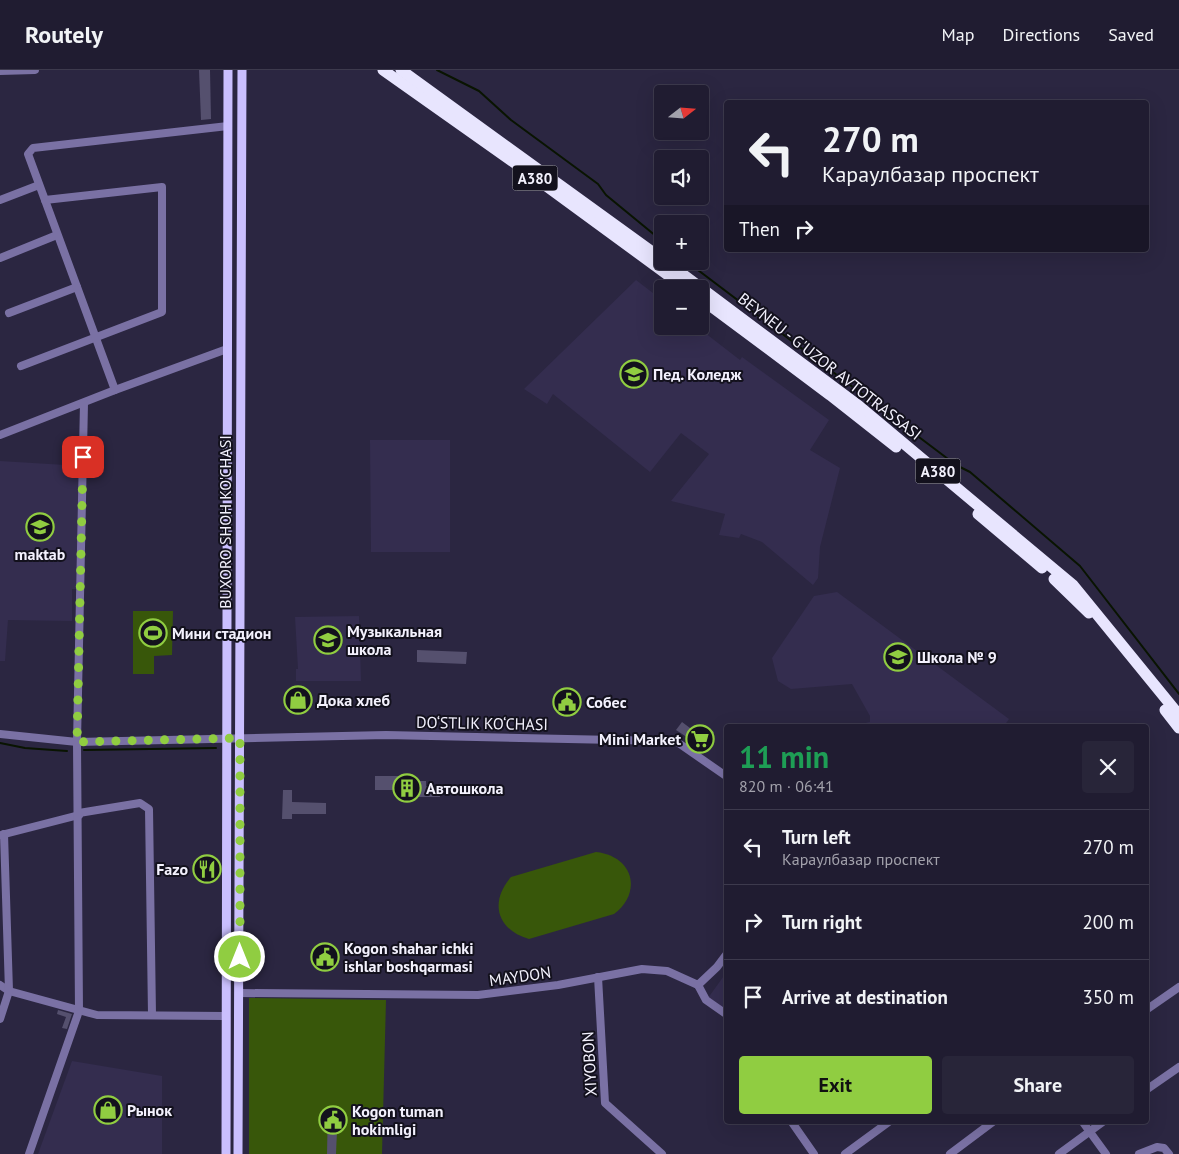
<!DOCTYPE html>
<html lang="en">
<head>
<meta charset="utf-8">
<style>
  body { margin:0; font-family:"PT Sans",sans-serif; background:#282539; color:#f1f3f6; height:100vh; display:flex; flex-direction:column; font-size:19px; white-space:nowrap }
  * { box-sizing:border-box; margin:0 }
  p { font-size:16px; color:#a2a1ab }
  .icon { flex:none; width:28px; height:28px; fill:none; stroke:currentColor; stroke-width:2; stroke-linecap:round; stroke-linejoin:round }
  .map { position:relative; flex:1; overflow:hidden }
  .details { position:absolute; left:724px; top:654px; width:425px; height:400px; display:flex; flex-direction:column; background:#201c31; border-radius:5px; box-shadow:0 5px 20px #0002,0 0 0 1px #3d3a4d }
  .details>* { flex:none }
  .guide { position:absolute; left:724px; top:30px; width:425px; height:152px; border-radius:5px; box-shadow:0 5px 20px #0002,0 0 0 1px #3d3a4d; background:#201c31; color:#f1f3f6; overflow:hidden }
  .needle { width:32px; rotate:73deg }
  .tools { position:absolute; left:654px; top:15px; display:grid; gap:10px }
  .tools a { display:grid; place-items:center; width:55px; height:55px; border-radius:5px; background:#201c31; box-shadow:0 5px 20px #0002,0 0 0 1px #3d3a4d; font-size:25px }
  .pin { position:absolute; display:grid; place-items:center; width:42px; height:42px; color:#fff; margin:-21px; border-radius:10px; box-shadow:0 2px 8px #0006 }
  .me { position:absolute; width:55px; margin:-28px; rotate:0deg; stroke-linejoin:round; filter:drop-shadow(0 0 4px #0008) }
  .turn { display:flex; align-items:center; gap:18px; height:105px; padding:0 15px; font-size:22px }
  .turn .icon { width:65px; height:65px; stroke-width:2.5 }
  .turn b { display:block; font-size:35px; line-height:42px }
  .then { display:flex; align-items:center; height:48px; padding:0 15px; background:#0003; gap:10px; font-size:19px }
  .round { display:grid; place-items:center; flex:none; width:52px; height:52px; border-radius:5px; background:#282539 }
  .summary { display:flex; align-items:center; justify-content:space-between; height:85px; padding:0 15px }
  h1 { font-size:30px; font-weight:700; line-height:38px; color:#1e9e55 }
  .cta { display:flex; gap:10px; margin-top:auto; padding:10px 15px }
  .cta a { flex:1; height:58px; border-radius:5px; background:#90cd41; color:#111; font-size:20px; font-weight:700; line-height:58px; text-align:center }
  .cta a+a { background:#282539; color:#f1f3f6 }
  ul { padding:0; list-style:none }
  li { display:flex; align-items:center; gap:15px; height:75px; padding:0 15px; border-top:1px solid #3d3a4d }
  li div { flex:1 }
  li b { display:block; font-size:19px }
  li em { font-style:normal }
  header { display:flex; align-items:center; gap:30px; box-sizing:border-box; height:70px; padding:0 25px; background:#201c31; border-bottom:1px solid #3d3a4d }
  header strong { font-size:24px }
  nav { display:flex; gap:28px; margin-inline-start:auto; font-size:18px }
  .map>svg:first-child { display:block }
  .built { fill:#342d4f }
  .green { fill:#38570a }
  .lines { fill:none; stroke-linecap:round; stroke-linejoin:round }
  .stream { stroke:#091401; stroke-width:2 }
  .building { fill:#55506e }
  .minor { stroke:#7a71a4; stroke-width:8 }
  .major { stroke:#cabffe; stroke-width:9 }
  .highway { stroke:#e8e5fe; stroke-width:11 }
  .route { stroke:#90cd41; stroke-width:9; stroke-dasharray:0 16.2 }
  .labels { text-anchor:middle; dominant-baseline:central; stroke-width:4; stroke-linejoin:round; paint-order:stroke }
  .shield { fill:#13111d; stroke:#b0aeba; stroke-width:1 }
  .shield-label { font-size:15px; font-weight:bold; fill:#f3f1fd }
  .street-label { font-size:16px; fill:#f3f1fd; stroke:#13111d }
  .poi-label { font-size:16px; font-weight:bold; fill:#f3f1fd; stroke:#13111d; text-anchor:start }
</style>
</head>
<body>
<header>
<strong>Routely</strong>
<nav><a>Map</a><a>Directions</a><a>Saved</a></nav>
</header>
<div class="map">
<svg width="1179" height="1084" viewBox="0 0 1179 1084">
  <rect width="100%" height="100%" fill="#2b2641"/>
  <g class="built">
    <polygon points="636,210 662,230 662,256 696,256 740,290 742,287 829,350 810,380 840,398 820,477 818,508 813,515 762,472 741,464 739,468 719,465 725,444 671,431 709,384 681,363 650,402 553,324 547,334 524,319"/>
    <polygon points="370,370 450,370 450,482 371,482"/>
    <polygon points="0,391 82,396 79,519 72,519 72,551 8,550 5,591 0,591"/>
    <polygon points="837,522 1009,649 1004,656 851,656 870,652 870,646 852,614 791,619 778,611 772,588 814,526"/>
    <polygon points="359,546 361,611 296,611 296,599 298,599 295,547"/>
    <polygon points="726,903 726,940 708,928"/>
    <polygon points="72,991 162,1006 162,1084 38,1084"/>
  </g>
  <g class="green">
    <polygon points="133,541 173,541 172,585 154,586 154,604 133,604"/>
    <path d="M596,782c37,4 47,40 18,62l-85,25c-32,-9 -40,-37 -18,-62z"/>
    <polygon points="249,928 386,930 382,1084 249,1084"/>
  </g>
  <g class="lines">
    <g class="stream">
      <polyline points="437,0 479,21 511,50 598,114 606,125 662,171"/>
      <polyline points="686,191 956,395 970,402 1080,496 1179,624"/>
      <polyline points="0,673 25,678 67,681"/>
      <polyline points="84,680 216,678"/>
    </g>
  </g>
  <g class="building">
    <polygon points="199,0 210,0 211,49 201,50"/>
    <polygon points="417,580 467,582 466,594 417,592"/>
    <polygon points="288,621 308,621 309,639 288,640"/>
    <polygon points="682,652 702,667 708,659 714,662 705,679 676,660"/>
    <polygon points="375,706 411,706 412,711 426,711 426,716 439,716 440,727 413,727 413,720 375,720"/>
    <polygon points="283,720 292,720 292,732 326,733 326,744 292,744 292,749 282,749"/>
    <polygon points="58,940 72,944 67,959 62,958 66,947 57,944"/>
    <polygon points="328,1037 338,1037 336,1084 327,1084"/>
  </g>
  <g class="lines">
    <g class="minor">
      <polyline points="0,1 35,0"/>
      <polyline points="0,130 39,115"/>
      <polyline points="0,188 57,165"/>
      <polyline points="9,243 77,217"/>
      <polyline points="21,296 162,242 162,117 45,130"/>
      <polyline points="115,320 28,84 33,78 228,56"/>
      <polyline points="0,365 115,320 227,279"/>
      <polyline points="0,664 77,672 386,665 663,671 677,672 726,706"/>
      <polyline points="79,743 140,733 149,739 152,945"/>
      <polyline points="1,765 79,745"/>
      <polyline points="598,907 605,1033 662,1084"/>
      <polyline points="0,915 9,921 97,945 225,946"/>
      <polyline points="698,915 706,930 726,944"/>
      <polyline points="240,923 478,925 558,915 642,899 667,901 698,915 717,897 726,885"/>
      <polyline points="1146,940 1179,917"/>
      <polyline points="0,949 9,921 4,764"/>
      <polyline points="1146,1020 1179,997"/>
      <polyline points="791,1051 814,1084"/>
      <polyline points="1082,1051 1106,1084"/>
      <polyline points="29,1084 79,941 77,672 84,333"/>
      <polyline points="845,1084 890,1051"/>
      <polyline points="950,1084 994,1051"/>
      <polyline points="1059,1084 1104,1051"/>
      <polyline points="1139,1084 1157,1077 1164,1078 1169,1084"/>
    </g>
    <g class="major">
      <polyline points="226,1084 228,0"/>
      <polyline points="238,1084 242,0"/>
    </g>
    <g class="highway">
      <polyline points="383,0 519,96 687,219"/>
      <polyline points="401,0 662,189"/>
      <polyline points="665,191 859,336 1073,515 1179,645"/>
      <polyline points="700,228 830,325 896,377"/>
      <polyline points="978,444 1042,498"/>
      <polyline points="1054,509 1089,543"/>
      <polyline points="1165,640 1179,658"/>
    </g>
  </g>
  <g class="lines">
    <polyline class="route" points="83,387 77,672 240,668 240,887"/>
  </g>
  <defs>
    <g id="university-ring" transform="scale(1.4375)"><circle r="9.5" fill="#13111d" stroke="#90cd41" stroke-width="1.5"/><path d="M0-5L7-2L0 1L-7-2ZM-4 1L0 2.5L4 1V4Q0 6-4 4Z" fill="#90cd41"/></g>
    <g id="school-ring" transform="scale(1.4375)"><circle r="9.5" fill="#13111d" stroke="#90cd41" stroke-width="1.5"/><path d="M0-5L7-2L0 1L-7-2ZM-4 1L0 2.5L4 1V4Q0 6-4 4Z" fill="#90cd41"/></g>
    <g id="stadium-ring" transform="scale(1.4375)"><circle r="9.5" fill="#13111d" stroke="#90cd41" stroke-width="1.5"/><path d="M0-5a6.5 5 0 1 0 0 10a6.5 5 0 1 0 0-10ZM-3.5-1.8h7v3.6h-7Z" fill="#90cd41"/></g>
    <g id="shop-ring" transform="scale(1.4375)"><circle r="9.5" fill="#13111d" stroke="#90cd41" stroke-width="1.5"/><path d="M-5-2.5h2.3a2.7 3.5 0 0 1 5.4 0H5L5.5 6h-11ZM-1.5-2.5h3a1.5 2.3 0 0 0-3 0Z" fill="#90cd41"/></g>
    <g id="civic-ring" transform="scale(1.4375)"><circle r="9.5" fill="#13111d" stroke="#90cd41" stroke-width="1.5"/><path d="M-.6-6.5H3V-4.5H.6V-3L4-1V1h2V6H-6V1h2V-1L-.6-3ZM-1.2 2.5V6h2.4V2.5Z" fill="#90cd41"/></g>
    <g id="supermarket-ring" transform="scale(1.4375)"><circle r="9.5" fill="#13111d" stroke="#90cd41" stroke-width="1.5"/><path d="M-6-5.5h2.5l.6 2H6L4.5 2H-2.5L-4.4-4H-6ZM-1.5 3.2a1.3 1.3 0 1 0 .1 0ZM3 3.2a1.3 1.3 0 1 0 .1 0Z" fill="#90cd41"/></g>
    <g id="building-ring" transform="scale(1.4375)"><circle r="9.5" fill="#13111d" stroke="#90cd41" stroke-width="1.5"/><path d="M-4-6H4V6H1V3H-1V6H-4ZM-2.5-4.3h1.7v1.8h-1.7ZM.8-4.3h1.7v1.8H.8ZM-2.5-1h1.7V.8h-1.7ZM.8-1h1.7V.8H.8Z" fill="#90cd41"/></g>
    <g id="restaurant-ring" transform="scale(1.4375)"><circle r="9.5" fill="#13111d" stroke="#90cd41" stroke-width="1.5"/><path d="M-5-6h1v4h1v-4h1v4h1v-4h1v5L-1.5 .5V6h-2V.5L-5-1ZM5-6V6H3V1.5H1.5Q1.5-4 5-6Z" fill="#90cd41"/></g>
  </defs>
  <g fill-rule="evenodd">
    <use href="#university-ring" x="634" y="304"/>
    <use href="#school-ring" x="40" y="457"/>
    <use href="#stadium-ring" x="153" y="563"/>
    <use href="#school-ring" x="328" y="570"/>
    <use href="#school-ring" x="898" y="587"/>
    <use href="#shop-ring" x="298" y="630"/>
    <use href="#civic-ring" x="567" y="632"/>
    <use href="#supermarket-ring" x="700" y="669"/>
    <use href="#building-ring" x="407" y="718"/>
    <use href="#restaurant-ring" x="207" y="799"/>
    <use href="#civic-ring" x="325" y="887"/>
    <use href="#shop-ring" x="108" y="1040"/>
    <use href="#civic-ring" x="333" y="1050"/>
  </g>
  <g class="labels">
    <g class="shield">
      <rect x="512.5" y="95.5" width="45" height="25" rx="4"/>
      <rect x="915.5" y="388.5" width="45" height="25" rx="4"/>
    </g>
    <g class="shield-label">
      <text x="535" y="108">A380</text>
      <text x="938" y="401">A380</text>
    </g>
    <g class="street-label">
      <text transform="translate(830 296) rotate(38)">BEYNEU - G'UZOR AVTOTRASSASI</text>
      <text transform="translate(225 452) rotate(-90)">BUXORO SHOH KO'CHASI</text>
      <text transform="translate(482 653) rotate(1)">DO‘STLIK KO‘CHASI</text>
      <text transform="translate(520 906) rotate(-8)">MAYDON</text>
      <text transform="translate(589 994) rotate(-93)">XIYOBON</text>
    </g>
    <g class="poi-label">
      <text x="653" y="304">Пед. Коледж</text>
      <text x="40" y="484" text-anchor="middle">maktab</text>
      <text x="347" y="561">Музыкальная<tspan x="347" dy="18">школа</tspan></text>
      <text x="172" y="563">Мини стадион</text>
      <text x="917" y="587">Школа № 9</text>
      <text x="317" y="630">Дока хлеб</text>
      <text x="586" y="632">Собеc</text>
      <text x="681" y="669" text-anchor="end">Mini Market</text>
      <text x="426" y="718">Автошкола</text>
      <text x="188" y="799" text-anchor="end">Fazo</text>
      <text x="344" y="878">Kogon shahar ichki<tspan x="344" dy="18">ishlar boshqarmasi</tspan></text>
      <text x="127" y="1040">Рынок</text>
      <text x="352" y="1041">Kogon tuman<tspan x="352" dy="18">hokimligi</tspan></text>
    </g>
  </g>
</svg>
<div class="tools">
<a><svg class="needle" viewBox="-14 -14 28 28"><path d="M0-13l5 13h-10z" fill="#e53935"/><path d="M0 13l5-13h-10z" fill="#a2a1ab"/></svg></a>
<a><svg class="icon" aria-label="sound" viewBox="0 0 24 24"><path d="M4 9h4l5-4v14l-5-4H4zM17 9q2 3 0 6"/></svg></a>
<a>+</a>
<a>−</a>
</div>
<div class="pin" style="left:83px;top:387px;background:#d93025"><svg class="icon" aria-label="arrive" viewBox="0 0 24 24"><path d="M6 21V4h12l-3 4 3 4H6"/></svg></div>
<svg class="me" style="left:240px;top:887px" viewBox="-20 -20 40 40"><circle r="17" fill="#90cd41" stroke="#fff" stroke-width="3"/><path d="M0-11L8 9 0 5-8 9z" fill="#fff"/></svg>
<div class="guide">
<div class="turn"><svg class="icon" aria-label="left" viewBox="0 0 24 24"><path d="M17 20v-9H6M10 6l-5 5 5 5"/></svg><div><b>270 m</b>Караулбазар проспект</div></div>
<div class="then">Then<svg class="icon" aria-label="right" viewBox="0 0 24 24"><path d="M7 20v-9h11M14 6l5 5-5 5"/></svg></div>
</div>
<section class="details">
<div class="summary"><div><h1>11 min</h1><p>820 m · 06:41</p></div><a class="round"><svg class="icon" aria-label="close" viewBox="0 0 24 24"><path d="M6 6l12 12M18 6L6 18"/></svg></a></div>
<ul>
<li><svg class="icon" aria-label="left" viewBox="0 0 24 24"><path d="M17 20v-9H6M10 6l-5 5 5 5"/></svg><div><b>Turn left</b><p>Караулбазар проспект</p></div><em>270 m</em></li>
<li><svg class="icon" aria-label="right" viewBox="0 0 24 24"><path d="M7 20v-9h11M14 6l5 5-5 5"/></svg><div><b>Turn right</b></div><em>200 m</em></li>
<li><svg class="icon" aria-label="arrive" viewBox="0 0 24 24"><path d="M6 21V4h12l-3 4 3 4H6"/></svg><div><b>Arrive at destination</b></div><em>350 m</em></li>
</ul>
<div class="cta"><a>Exit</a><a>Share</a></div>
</section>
</div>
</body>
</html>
